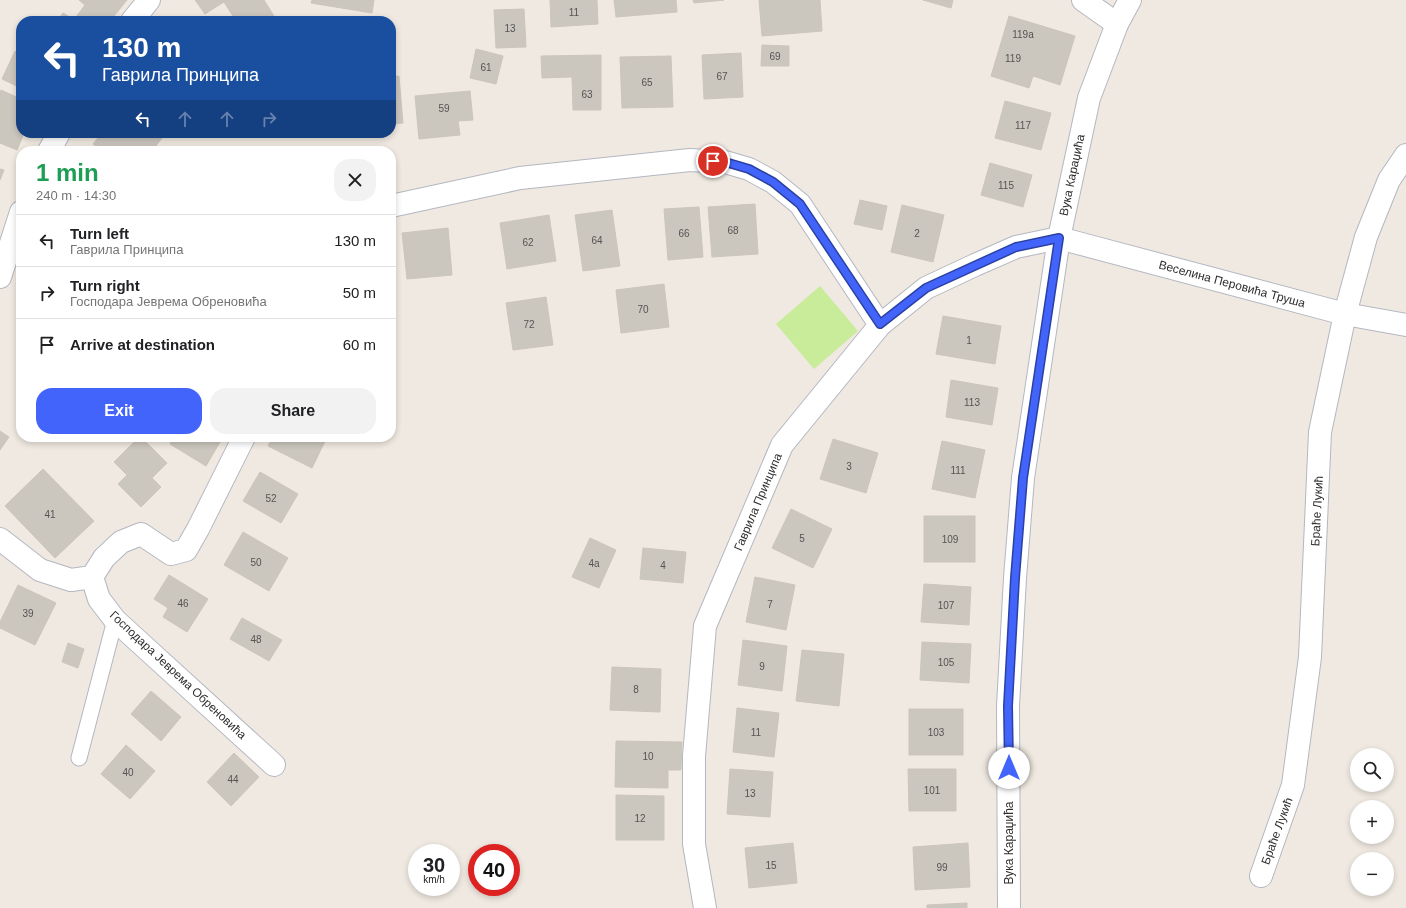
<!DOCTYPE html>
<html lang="en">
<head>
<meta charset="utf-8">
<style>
  body { margin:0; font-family:Helvetica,sans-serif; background:#f2f2f2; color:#202124; height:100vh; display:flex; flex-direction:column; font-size:15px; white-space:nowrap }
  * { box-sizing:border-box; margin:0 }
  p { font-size:13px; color:#757577 }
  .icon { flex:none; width:22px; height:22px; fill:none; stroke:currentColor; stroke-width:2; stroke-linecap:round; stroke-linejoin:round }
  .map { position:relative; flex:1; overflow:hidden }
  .details { position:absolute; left:16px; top:146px; width:380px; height:296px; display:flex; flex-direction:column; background:#fff; border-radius:16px; box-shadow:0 2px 6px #0003 }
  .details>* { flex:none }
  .guide { position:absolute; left:16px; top:16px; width:380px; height:122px; border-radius:16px; box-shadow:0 2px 6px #0003; background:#1a4fa0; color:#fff; overflow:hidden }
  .controls { position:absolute; left:1350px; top:748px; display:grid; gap:8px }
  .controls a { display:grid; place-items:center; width:44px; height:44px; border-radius:50%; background:#fff; box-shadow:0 2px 6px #0003; font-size:20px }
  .speed { position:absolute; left:408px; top:844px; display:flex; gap:8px; font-size:20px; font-weight:700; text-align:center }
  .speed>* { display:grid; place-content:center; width:52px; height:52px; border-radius:50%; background:#fff; box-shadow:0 2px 6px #0003; line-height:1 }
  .speed small { font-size:10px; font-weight:400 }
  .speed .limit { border:6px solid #d22; background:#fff; color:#111 }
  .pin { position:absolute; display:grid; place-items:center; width:34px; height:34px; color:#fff; margin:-17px; border:2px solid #fff; border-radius:50%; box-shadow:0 1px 4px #0007 }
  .me { position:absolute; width:44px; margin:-22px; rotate:0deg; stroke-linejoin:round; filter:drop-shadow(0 0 3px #0008) }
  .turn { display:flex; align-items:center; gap:14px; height:84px; padding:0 20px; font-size:18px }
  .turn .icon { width:52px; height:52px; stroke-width:2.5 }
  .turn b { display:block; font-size:28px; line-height:34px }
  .lanes { display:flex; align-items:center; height:38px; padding:0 20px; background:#0003; justify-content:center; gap:20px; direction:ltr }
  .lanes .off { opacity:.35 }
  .round { display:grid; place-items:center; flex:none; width:42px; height:42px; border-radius:16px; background:#f2f2f2 }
  .headline { display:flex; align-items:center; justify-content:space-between; height:68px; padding:0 20px }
  h1 { font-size:24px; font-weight:800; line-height:30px; color:#1e9e55 }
  .action { display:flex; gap:8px; margin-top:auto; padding:8px 20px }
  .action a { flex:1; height:46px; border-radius:16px; background:#4264fb; color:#fff; font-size:16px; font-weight:800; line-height:46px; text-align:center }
  .action a+a { background:#f2f2f2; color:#202124 }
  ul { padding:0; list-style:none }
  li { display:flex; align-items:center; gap:12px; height:52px; padding:0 20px; border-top:1px solid #e0e0e0 }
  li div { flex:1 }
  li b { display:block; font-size:15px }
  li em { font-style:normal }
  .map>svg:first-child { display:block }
  .pitch { fill:#c9ec9a }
  .building { fill:#cbc7bf; stroke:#cbc5ba }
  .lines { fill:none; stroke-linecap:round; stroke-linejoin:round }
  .lane-casing { stroke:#b4b7c1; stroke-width:17 }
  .street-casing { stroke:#b4b7c1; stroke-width:24 }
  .secondary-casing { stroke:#b4b7c1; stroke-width:24 }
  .lane { stroke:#fff; stroke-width:15 }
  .street { stroke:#fff; stroke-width:22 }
  .secondary { stroke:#fff; stroke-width:22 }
  .route-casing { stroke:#2b41a3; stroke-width:10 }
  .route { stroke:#4264fb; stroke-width:7 }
  .labels { text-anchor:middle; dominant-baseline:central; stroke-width:3.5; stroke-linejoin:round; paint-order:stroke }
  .number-label { font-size:10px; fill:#555452 }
  .street-label { font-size:12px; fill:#2e2e2e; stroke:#fff }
</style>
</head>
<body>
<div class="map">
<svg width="1406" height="908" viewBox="0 0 1406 908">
  <rect width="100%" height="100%" fill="#efe9e1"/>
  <polygon class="pitch" points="820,286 858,331 814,369 776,324"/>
  <g class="building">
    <polygon points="79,0 127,0 110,21 82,21 76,17 85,5"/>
    <polygon points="195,0 264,0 277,21 236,21 224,2 205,14"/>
    <polygon points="312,0 374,0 372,13 311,3"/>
    <polygon points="550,0 597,0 598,24 551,27"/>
    <polygon points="614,0 676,0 677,12 616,17"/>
    <polygon points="693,0 724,0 694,3"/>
    <polygon points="759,0 820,0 822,31 762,36"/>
    <polygon points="923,0 953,0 951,8"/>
    <polygon points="524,9 526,47 496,48 494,10"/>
    <polygon points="63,13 76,21 57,21"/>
    <polygon points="1009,16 1075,36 1060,85 1033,76 1029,88 991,76"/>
    <polygon points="762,45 789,46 789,66 761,66"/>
    <polygon points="476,49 503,56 496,84 470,78"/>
    <polygon points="15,51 21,54 21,88 2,79"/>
    <polygon points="741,53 743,97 704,99 702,55"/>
    <polygon points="601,55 601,110 573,110 572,77 542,78 541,56"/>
    <polygon points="671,56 673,107 622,108 620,57"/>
    <polygon points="399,76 403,123 391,124 391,77"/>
    <polygon points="1,90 21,99 21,133 24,133 17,150 0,143 0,92"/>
    <polygon points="470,91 473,120 458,121 460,135 419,139 415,96"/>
    <polygon points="1005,101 1051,113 1041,150 995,138"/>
    <polygon points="102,133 156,133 162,138 152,151 102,151 93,144"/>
    <polygon points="990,163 1032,175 1023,207 981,195"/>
    <polygon points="0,169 4,170 0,180"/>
    <polygon points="860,200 887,206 882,230 854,224"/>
    <polygon points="755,204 758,254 712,257 708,207"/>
    <polygon points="902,205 944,215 933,262 891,252"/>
    <polygon points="699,207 703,257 668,260 664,209"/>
    <polygon points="612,210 620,266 583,271 575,215"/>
    <polygon points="549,215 556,261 507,269 500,223"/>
    <polygon points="448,228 452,275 407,279 402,233"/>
    <polygon points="664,284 669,327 621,333 616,290"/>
    <polygon points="546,297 553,345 513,350 506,303"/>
    <polygon points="943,316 1001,326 995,364 936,354"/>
    <polygon points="951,380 998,388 992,425 946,417"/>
    <polygon points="0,431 9,437 0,450"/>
    <polygon points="139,437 141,437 167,463 152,478 161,487 141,507 118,484 127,475 114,462"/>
    <polygon points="174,437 223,437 206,466 170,444"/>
    <polygon points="273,437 327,437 312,468 268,446"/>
    <polygon points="833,439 878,453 866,493 820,479"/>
    <polygon points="942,441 985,450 975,498 932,489"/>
    <polygon points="43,469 94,521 55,558 5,506"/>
    <polygon points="260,472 298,494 281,523 243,501"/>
    <polygon points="791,509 832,529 813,568 772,548"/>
    <rect x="924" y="516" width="51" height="46"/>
    <polygon points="243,532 288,558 269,591 224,565"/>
    <polygon points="590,538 616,550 599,588 572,577"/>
    <polygon points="643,548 686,552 683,583 640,579"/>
    <polygon points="169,575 208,599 187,632 163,617 168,608 154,599"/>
    <polygon points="755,577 795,585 786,630 746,622"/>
    <polygon points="924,584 971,587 969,625 921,622"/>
    <polygon points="18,585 56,603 35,645 0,628 0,622"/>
    <polygon points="242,618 282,640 269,661 230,639"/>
    <polygon points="743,640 787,646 782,691 738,685"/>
    <polygon points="922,642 971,644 969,683 920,680"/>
    <polygon points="68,643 84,649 78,668 62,662"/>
    <polygon points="802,650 844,654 839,706 796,701"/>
    <polygon points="612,667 661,669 660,712 610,710"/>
    <polygon points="151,691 181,717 161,741 131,714"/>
    <polygon points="737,708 779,713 774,757 733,752"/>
    <rect x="909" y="709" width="54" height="46"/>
    <polygon points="616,741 682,742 681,770 668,770 668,788 615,787"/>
    <polygon points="126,745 155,771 130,799 101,774"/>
    <polygon points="234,753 259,777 231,806 207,782"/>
    <polygon points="730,769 773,772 770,817 727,814"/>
    <polygon points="908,769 956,769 956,811 909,811"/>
    <polygon points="616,795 664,796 664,840 616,840"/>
    <polygon points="793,843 797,883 749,888 745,848"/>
    <polygon points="968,843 970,887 915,890 913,847"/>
    <polygon points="967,903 967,908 927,908 927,905"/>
  </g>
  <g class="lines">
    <g class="lane-casing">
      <polyline id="lane" points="79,758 115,620"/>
    </g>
    <g class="street-casing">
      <g id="street">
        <polyline points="1083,0 1117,24"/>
        <polyline points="132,21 149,0"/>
        <polyline points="49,151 59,133"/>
        <polyline points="391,206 520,178 690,160 725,162 749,169 773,182 800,204 880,325"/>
        <polyline points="0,277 21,212"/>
        <polyline points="0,539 40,570 71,580 92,577 104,558 121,542 141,534 171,554 186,550 198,529 244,437"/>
        <polyline points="92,577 99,599 115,620 274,765"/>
        <polyline points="1261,876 1293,785 1310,657 1320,432 1345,314 1366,237 1389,180 1406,155"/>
        <polyline points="705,908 694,844 694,756 705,626 782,445 880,325 926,288 975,265 1016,247 1059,238 1345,314 1406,325"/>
      </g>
    </g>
    <g class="secondary-casing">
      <polyline id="secondary" points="1009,908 1008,706 1015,578 1023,478 1059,238 1089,98 1117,24 1130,0"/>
    </g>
    <use href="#lane" class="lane"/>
    <use href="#street" class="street"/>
    <use href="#secondary" class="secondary"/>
  </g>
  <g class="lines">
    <g class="route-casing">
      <polyline id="route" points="713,161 725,162 749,169 773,182 800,204 880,324 926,288 1016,247 1059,238 1023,478 1015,578 1008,706 1009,768"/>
    </g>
    <use href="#route" class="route"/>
  </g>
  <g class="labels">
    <g class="number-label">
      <text x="574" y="12">11</text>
      <text x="510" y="28">13</text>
      <text x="1023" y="34">119a</text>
      <text x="775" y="56">69</text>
      <text x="1013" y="58">119</text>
      <text x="486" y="67">61</text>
      <text x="722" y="76">67</text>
      <text x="647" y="82">65</text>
      <text x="587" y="94">63</text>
      <text x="444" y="108">59</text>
      <text x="1023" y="125">117</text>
      <text x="1006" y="185">115</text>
      <text x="733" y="230">68</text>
      <text x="684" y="233">66</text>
      <text x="917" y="233">2</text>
      <text x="597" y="240">64</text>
      <text x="528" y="242">62</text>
      <text x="643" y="309">70</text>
      <text x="529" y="324">72</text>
      <text x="969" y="340">1</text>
      <text x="972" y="402">113</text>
      <text x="849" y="466">3</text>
      <text x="958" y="470">111</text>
      <text x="271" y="498">52</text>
      <text x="50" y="514">41</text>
      <text x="802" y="538">5</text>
      <text x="950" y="539">109</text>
      <text x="256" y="562">50</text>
      <text x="594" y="563">4a</text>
      <text x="663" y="565">4</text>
      <text x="183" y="603">46</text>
      <text x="770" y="604">7</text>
      <text x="946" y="605">107</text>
      <text x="28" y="613">39</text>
      <text x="256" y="639">48</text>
      <text x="946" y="662">105</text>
      <text x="762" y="666">9</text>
      <text x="636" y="689">8</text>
      <text x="756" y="732">11</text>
      <text x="936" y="732">103</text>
      <text x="648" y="756">10</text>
      <text x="128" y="772">40</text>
      <text x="233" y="779">44</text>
      <text x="932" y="790">101</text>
      <text x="750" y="793">13</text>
      <text x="640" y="818">12</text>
      <text x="771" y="865">15</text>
      <text x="942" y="867">99</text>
    </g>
    <g class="street-label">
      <text transform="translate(1072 175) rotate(-78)">Вука Караџића</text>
      <text transform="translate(1232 284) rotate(15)">Веселина Перовића Труша</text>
      <text transform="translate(758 502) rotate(-67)">Гаврила Принципа</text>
      <text transform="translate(1317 511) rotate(-87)">Браће Лукић</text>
      <text transform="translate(178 675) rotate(43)">Господара Јеврема Обреновића</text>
      <text transform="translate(1277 831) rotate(-70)">Браће Лукић</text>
      <text transform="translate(1009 843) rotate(-90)">Вука Караџића</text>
    </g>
  </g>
</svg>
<div class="controls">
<a><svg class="icon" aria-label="search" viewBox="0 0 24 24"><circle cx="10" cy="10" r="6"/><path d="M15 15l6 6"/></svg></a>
<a>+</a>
<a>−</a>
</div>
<div class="speed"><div>30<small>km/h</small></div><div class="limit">40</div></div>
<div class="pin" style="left:713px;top:161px;background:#d93025"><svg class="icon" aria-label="arrive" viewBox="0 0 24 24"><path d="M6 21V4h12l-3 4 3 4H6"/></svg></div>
<svg class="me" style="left:1009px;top:768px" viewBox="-20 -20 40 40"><circle r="19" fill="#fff"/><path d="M0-13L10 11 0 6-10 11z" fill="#4264fb"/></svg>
<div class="guide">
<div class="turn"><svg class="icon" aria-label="left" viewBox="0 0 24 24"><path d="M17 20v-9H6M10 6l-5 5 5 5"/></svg><div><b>130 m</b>Гаврила Принципа</div></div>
<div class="lanes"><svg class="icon" aria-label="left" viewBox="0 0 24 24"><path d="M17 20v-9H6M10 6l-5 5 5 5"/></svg><svg class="icon off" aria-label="ahead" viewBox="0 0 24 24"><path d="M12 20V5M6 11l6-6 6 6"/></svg><svg class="icon off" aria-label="ahead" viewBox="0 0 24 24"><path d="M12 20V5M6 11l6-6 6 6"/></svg><svg class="icon off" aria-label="right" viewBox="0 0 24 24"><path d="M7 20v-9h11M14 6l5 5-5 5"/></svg></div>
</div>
<section class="details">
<div class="headline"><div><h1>1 min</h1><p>240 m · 14:30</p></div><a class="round"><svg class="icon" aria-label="close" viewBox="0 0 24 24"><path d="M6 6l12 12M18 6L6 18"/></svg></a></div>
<ul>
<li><svg class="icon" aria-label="left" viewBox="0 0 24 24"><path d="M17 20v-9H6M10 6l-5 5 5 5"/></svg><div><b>Turn left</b><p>Гаврила Принципа</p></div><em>130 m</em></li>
<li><svg class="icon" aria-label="right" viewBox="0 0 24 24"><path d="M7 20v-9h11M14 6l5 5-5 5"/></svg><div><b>Turn right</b><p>Господара Јеврема Обреновића</p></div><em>50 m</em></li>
<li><svg class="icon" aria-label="arrive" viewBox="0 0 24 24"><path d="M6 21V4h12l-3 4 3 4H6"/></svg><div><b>Arrive at destination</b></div><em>60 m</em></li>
</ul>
<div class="action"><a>Exit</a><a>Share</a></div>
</section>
</div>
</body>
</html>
